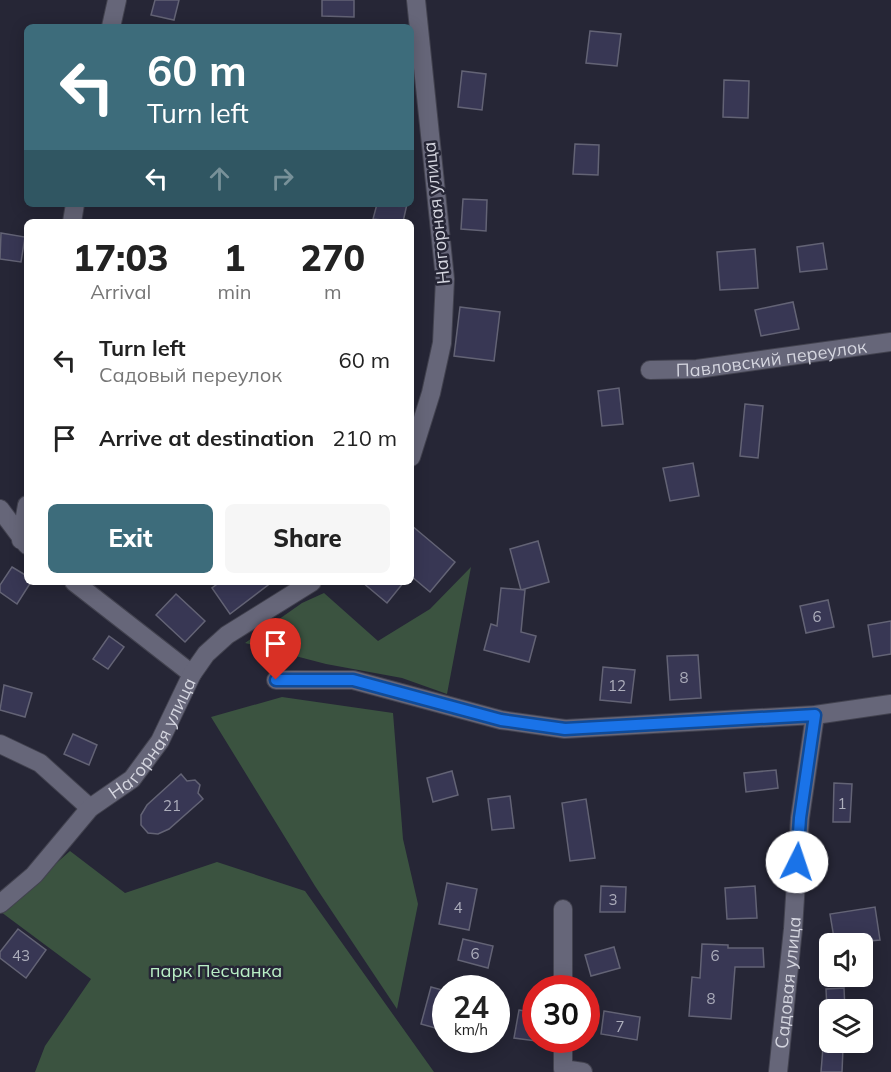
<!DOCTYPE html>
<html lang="en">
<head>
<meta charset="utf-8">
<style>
  body { margin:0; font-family:Mulish,sans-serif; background:#f6f6f6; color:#222; height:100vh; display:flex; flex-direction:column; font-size:22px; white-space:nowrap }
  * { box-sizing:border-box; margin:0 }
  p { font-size:20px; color:#767676 }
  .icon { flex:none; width:33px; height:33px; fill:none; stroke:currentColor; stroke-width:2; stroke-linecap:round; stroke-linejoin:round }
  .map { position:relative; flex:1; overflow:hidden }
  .side { position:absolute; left:24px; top:219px; width:390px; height:366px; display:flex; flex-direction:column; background:#fff; border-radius:9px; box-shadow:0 3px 15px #0003 }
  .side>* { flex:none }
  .guide { position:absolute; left:24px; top:24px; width:390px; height:183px; border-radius:9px; box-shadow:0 3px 15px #0003; background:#3d6c7b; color:#fff; overflow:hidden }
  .buttons { position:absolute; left:819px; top:933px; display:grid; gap:12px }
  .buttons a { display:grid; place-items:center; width:54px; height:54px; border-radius:9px; background:#fff; box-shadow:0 3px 15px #0003; font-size:30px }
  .speed { position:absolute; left:432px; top:975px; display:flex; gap:12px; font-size:30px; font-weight:700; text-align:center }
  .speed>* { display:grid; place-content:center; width:78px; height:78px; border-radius:50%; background:#fff; box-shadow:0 3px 15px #0003; line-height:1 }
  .speed small { font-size:15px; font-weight:400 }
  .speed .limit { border:9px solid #d22; background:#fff; color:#111 }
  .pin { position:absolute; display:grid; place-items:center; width:51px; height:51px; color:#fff; margin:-62px -26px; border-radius:50% 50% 50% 0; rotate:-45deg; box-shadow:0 0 6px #0007 }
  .pin .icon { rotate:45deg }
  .me { position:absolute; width:66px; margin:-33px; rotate:4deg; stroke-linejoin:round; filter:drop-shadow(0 0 4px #0008) }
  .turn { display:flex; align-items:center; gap:21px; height:126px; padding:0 24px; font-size:27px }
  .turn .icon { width:78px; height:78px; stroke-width:2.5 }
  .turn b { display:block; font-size:42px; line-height:51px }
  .lanes { display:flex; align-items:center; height:57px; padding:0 24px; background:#0003; justify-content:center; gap:30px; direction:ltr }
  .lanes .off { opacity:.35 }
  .eta { display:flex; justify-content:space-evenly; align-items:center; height:102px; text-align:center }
  .eta b { font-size:36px; font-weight:800; line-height:42px }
  .primary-button { display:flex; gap:12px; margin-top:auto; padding:12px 24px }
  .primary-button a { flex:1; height:69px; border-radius:9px; background:#3d6c7b; color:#fff; font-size:24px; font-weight:800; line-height:69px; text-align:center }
  .primary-button a+a { background:#f6f6f6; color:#222 }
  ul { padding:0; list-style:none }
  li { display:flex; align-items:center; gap:18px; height:78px; padding:0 24px }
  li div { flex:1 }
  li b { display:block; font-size:22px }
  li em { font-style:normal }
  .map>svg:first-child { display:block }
  .green { fill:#3b5340 }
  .building { fill:#383754; stroke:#636375; stroke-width:1.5 }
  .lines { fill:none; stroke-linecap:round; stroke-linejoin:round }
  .minor-casing { stroke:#42424f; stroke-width:20 }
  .minor { stroke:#666679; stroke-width:18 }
  .route-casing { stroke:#114b97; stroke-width:15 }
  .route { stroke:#1a73e8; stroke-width:10 }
  .labels { text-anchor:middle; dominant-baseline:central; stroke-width:5; stroke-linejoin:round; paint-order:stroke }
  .number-label { font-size:15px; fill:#adaebc }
  .street-label { font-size:18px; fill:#d4d5df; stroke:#262636 }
  .park-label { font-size:18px; fill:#b9eec5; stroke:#262636 }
</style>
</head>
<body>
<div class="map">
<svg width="891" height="1072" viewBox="0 0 891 1072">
  <rect width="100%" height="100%" fill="#262636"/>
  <g class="green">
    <polygon points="471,567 447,694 402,678 326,664 245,643 302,603 324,593 378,641 430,609"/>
    <polygon points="282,697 393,713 403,839 418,904 397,1009 315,886 211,717"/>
    <polygon points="70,851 125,893 217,862 305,891 434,1072 35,1072 45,1046 91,979 1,912"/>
  </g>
  <g class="building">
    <polygon points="155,0 179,0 174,20 151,15"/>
    <polygon points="322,0 354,0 354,17 322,16"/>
    <polygon points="590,31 621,34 617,66 586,63"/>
    <polygon points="462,71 486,74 482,110 458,107"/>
    <polygon points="724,80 749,81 748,118 723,117"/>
    <polygon points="575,144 599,145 598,175 573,174"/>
    <polygon points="463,199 487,200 486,231 461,229"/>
    <polygon points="377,204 407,204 403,222 373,219"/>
    <polygon points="1,233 25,237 21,262 0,259"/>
    <polygon points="823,243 827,269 800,272 797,247"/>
    <polygon points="755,249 758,288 720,290 717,252"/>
    <polygon points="793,302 799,329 761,336 755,310"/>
    <polygon points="460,307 500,312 494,361 454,356"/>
    <polygon points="619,388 623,424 602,426 598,391"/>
    <polygon points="745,404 763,406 758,458 740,456"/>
    <polygon points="693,463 699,496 670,501 663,468"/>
    <polygon points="411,525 455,562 430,592 411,576"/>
    <polygon points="538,541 549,582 521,590 510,549"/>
    <polygon points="12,567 27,576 27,582 31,582 17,604 0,592 0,585"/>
    <polygon points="220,582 272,582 230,614 212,588"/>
    <polygon points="362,582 404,582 387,603"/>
    <polygon points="501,588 525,590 521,632 536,636 529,662 484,650 491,624 497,626"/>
    <polygon points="176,594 205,621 185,642 156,615"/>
    <polygon points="828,600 834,627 806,633 800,606"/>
    <polygon points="891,621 891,654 873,657 868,625"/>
    <polygon points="109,636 124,647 108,669 93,659"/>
    <polygon points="698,655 701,698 670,700 667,656"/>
    <polygon points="603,667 635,670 631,703 600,700"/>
    <polygon points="4,685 32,693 25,717 0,710"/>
    <polygon points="73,734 97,745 89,765 64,754"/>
    <polygon points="776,770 778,788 746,792 744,773"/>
    <polygon points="452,771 458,795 433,802 427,778"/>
    <polygon points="181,774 187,781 195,780 200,785 198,793 203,799 169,829 158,834 148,833 141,825 141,815 147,805"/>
    <polygon points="834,783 852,784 850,822 833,822"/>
    <polygon points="510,796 514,828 492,830 488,799"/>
    <polygon points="586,799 595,858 570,861 562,803"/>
    <polygon points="447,883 477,889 469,930 439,924"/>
    <polygon points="601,886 626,887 625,912 600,912"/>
    <polygon points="755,886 757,918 727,919 725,888"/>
    <polygon points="875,907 880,940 835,944 830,914"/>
    <polygon points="18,929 46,950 26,978 0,958 0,952"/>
    <polygon points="463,939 493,946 488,968 458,960"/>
    <polygon points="702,944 728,945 728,948 763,948 764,967 735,967 731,1019 689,1016 692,977 700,978"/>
    <polygon points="614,947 620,968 591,976 585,955"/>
    <polygon points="431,987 446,991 446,1031 421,1024"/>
    <polygon points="844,988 845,1010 827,1010 826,989"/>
    <polygon points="519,1010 536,1013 536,1041 514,1038"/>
    <polygon points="604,1011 640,1017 637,1040 601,1034"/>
    <polygon points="823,1047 843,1048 842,1072 821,1072"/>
  </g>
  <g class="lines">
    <g class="minor-casing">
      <g id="minor">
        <polyline points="111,27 117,0"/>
        <polyline points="72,222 75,204"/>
        <path id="s1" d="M650,370l47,-1 194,-27"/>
        <polyline points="411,457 431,393 442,343 445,279 416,0"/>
        <polyline points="0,509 27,545"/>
        <polyline points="21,540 27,505"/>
        <polyline points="74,582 192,674"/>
        <polyline points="276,680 353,680 501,720 565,729 815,715 891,704"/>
        <polyline points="0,744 40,763 90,808"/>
        <path id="s2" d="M0,904l34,-29 56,-67 42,-29 28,-38 32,-67 14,-20 21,-19 85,-53"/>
        <polyline points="563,909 563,988"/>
        <polyline points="563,1040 563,1069 583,1072"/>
        <path id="s3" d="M778,1072l15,-143 7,-111 15,-103"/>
      </g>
    </g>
    <use href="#minor" class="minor"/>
  </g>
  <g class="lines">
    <g class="route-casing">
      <polyline id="route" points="276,680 353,680 501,720 565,729 815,715 800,818 797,862"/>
    </g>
    <use href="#route" class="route"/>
  </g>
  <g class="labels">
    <g class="number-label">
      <text x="817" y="616">6</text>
      <text x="684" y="677">8</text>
      <text x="617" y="685">12</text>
      <text x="842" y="803">1</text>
      <text x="172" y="805">21</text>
      <text x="613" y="899">3</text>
      <text x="458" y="907">4</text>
      <text x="475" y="953">6</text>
      <text x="21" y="955">43</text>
      <text x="715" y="955">6</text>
      <text x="711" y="998">8</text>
      <text x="620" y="1026">7</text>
    </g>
    <g class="street-label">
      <text transform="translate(436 213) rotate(-96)">Нагорная улица</text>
      <text stroke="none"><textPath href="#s1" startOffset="122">Павловский переулок</textPath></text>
      <text stroke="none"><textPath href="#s2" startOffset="228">Нагорная улица</textPath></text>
      <text stroke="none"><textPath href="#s3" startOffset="90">Садовая улица</textPath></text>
    </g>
    <g class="park-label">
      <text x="216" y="970">парк Песчанка</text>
    </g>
  </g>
</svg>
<div class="buttons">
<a><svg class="icon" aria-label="sound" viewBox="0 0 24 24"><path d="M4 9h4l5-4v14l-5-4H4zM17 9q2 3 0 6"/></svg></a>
<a><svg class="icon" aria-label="layers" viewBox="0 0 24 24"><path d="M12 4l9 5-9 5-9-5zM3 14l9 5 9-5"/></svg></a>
</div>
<div class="speed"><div>24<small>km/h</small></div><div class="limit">30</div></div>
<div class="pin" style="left:276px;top:680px;background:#d93025"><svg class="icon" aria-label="arrive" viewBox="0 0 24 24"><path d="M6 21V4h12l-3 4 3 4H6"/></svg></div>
<svg class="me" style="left:797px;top:862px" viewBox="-20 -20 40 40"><circle r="19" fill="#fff"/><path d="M0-13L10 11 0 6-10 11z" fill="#1a73e8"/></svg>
<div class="guide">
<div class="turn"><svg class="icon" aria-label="left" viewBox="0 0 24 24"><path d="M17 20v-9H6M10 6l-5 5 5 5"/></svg><div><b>60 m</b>Turn left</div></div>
<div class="lanes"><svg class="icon" aria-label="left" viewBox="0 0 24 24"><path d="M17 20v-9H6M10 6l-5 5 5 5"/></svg><svg class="icon off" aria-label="ahead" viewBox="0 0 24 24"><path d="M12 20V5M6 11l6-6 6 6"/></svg><svg class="icon off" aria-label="right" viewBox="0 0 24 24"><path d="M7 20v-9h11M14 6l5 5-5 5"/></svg></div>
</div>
<section class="side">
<div class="eta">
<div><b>17:03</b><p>Arrival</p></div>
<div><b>1</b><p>min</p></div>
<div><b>270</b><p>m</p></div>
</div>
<ul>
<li><svg class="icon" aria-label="left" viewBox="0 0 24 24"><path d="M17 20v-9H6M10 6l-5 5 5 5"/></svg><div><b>Turn left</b><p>Садовый переулок</p></div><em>60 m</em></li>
<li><svg class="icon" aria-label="arrive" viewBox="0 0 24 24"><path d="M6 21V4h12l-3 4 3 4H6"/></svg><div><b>Arrive at destination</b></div><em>210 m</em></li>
</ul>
<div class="primary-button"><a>Exit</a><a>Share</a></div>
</section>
</div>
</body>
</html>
